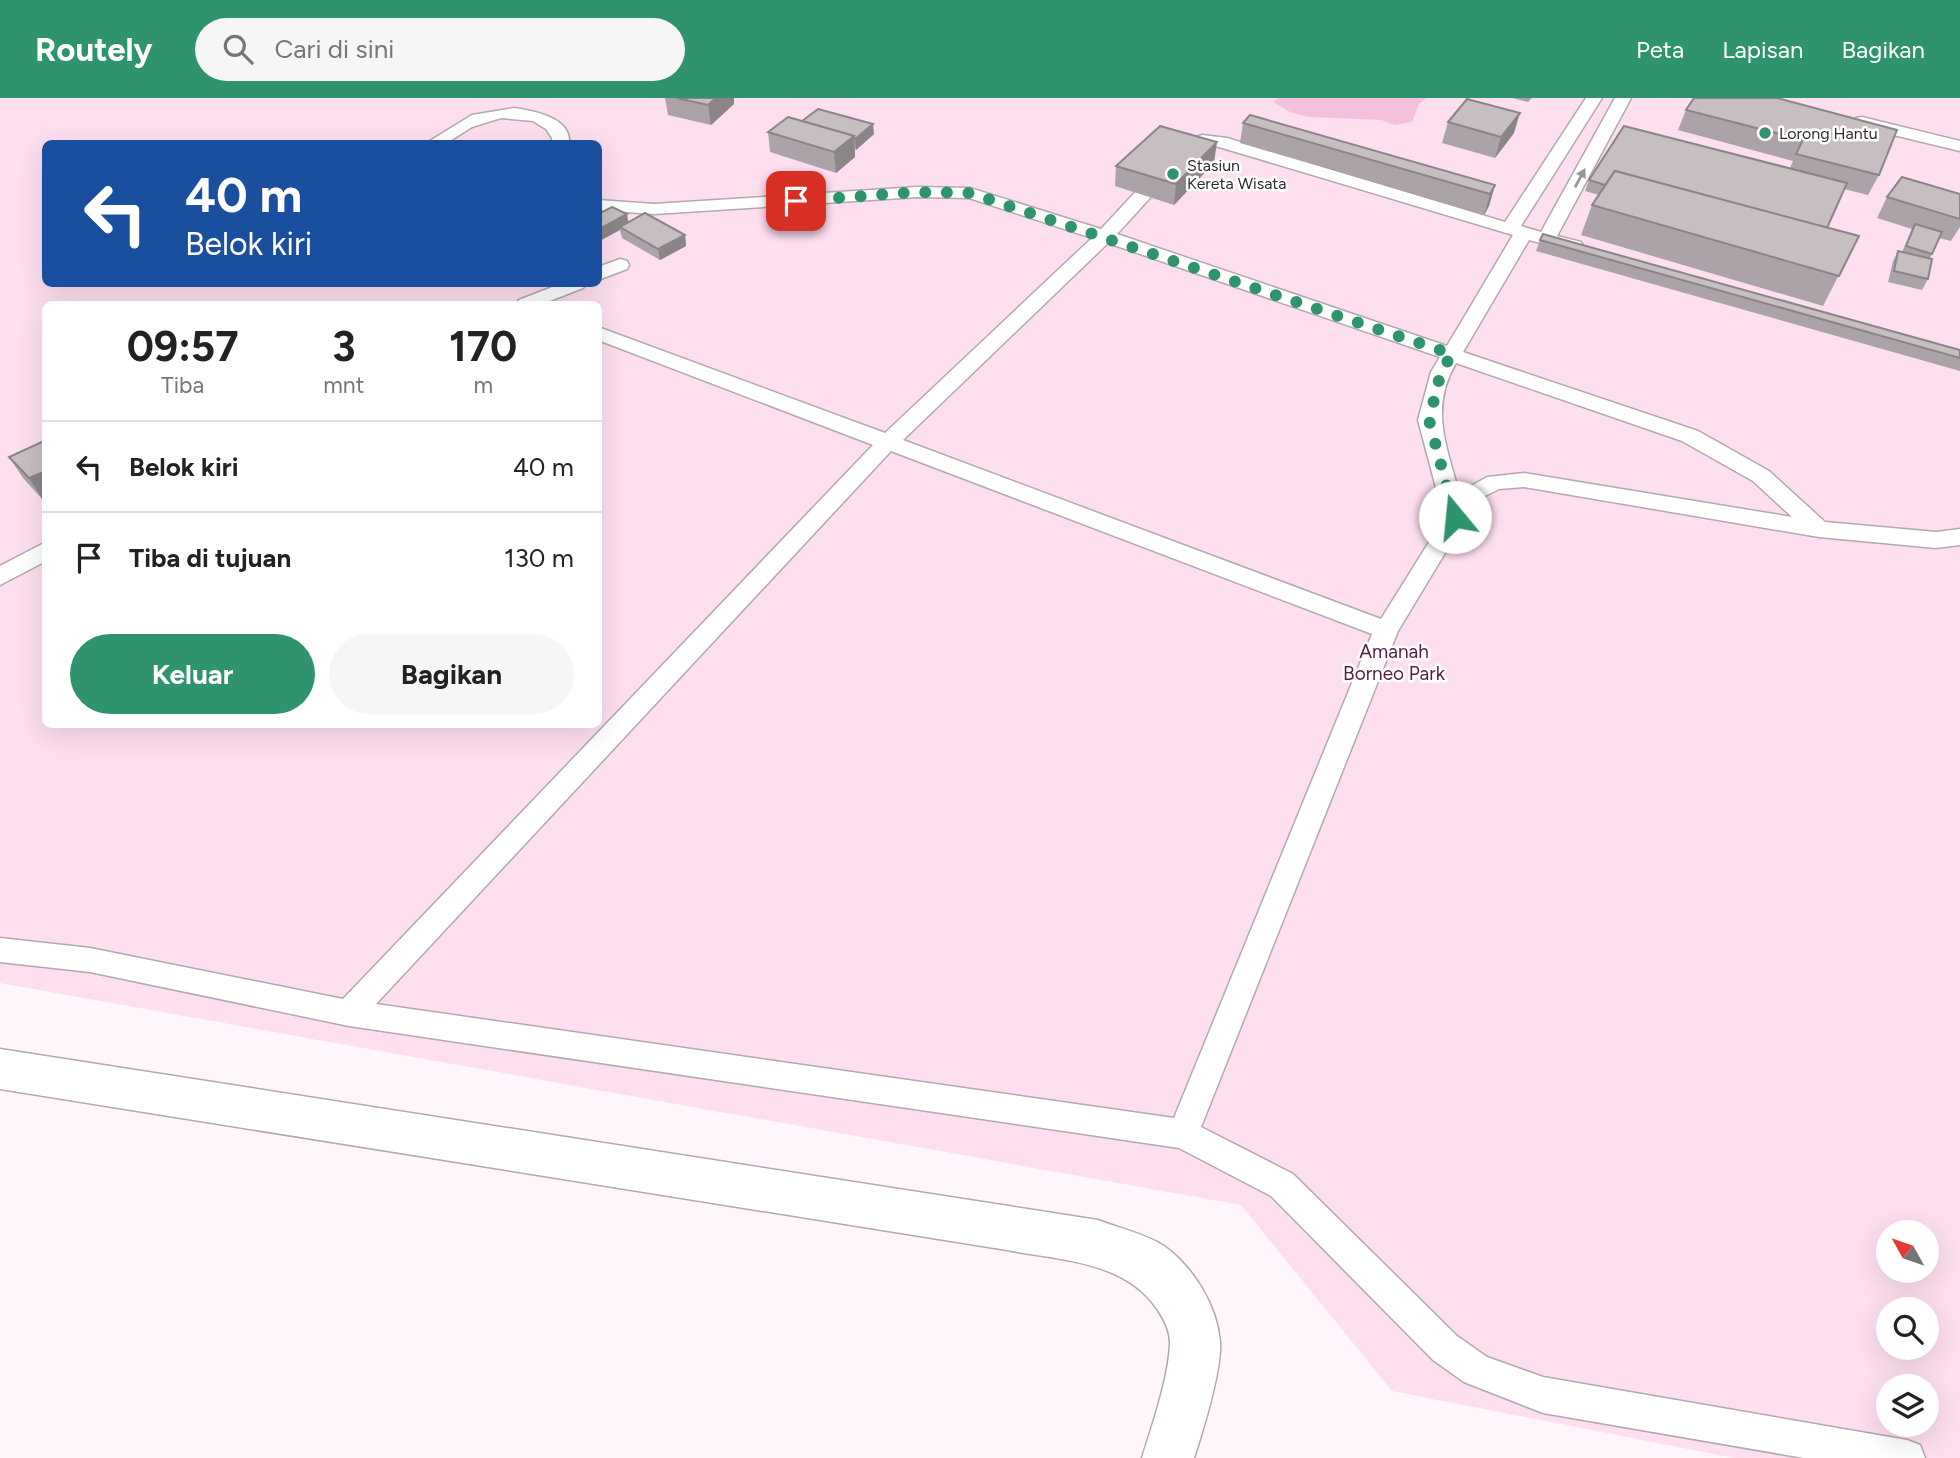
<!DOCTYPE html>
<html lang="id">
<head>
<meta charset="utf-8">
<style>
  body { margin:0; font-family:Figtree,sans-serif; background:#f6f6f6; color:#222; height:100vh; display:flex; flex-direction:column; font-size:26px; white-space:nowrap }
  * { box-sizing:border-box; margin:0 }
  p { font-size:23px; color:#767676 }
  .icon { flex:none; width:38px; height:38px; fill:none; stroke:currentColor; stroke-width:2; stroke-linecap:round; stroke-linejoin:round }
  .map { position:relative; flex:1; overflow:hidden }
  .panel { position:absolute; left:42px; top:203px; width:560px; height:427px; display:flex; flex-direction:column; background:#fff; border-radius:10px; box-shadow:0 7px 28px #0002 }
  .panel>* { flex:none }
  .hud { position:absolute; left:42px; top:42px; width:560px; height:147px; border-radius:10px; box-shadow:0 7px 28px #0002; background:#1a4fa0; color:#fff; overflow:hidden }
  .needle { width:46px; rotate:310deg }
  .controls { position:absolute; left:1876px; top:1122px; display:grid; gap:14px }
  .controls a { display:grid; place-items:center; width:63px; height:63px; border-radius:50%; background:#fff; box-shadow:0 7px 28px #0002; font-size:35px }
  .pin { position:absolute; display:grid; place-items:center; width:60px; height:60px; color:#fff; margin:-30px; border-radius:14px; box-shadow:0 4px 10px #0006 }
  .me { position:absolute; width:77px; margin:-38px; rotate:343deg; stroke-linejoin:round; filter:drop-shadow(0 0 5px #0008) }
  .turn { display:flex; align-items:center; gap:24px; height:147px; padding:0 28px; font-size:32px }
  .turn .icon { width:91px; height:91px; stroke-width:2.5 }
  .turn b { display:block; font-size:49px; line-height:60px }
  .eta { display:flex; justify-content:space-evenly; align-items:center; height:119px; text-align:center }
  .eta b { font-size:42px; font-weight:700; line-height:49px }
  .button { display:flex; gap:14px; margin-top:auto; padding:14px 28px }
  .button a { flex:1; height:80px; border-radius:42px; background:#2f936e; color:#fff; font-size:28px; font-weight:700; line-height:80px; text-align:center }
  .button a+a { background:#f6f6f6; color:#222 }
  ul { padding:0; list-style:none }
  li { display:flex; align-items:center; gap:21px; height:91px; padding:0 28px; border-top:2px solid #e0e0e0 }
  li div { flex:1 }
  li b { display:block; font-size:26px }
  li em { font-style:normal }
  header { display:flex; align-items:center; gap:42px; box-sizing:border-box; height:98px; padding:0 35px; background:#2f936e; color:#fff }
  header strong { font-size:33px }
  nav { display:flex; gap:38px; margin-inline-start:auto; font-size:24px }
  .search { width:490px; height:63px; background:#f6f6f6; display:flex; align-items:center; gap:18px; box-sizing:border-box; padding:0 24px; border-radius:38px; color:#767676; font-size:26px }
  .map>svg:first-child { display:block }
  .green { fill:#fedff0; fill-rule:evenodd }
  .water { fill:#f4c1dd }
  .lines { fill:none; stroke-linecap:round; stroke-linejoin:round }
  .service-casing { stroke:#b2a9ae; stroke-width:3 }
  .minor-casing { stroke:#b2a9ae; stroke-width:3 }
  .service { fill:#fff; fill-rule:evenodd }
  .minor { fill:#fff; fill-rule:evenodd }
  .wall { fill:#aba3a7 }
  .shaded-wall { fill:#8b8588 }
  .building { fill:#c7bec2; stroke:#8b8588; stroke-width:2 }
  .oneway { fill:#989696 }
  .route { stroke:#2f936e; stroke-width:12; stroke-dasharray:0 21.6 }
  .poi-dot { fill:#2f936e; stroke:#fff; stroke-width:2.5 }
  .labels { text-anchor:middle; dominant-baseline:central; stroke-width:5; stroke-linejoin:round; paint-order:stroke }
  .far-poi-label { font-size:16px; fill:#302c2e; stroke:#fff; text-anchor:start }
  .park-label { font-size:19px; fill:#571c41; stroke:#fff }
</style>
</head>
<body>
<header>
<strong>Routely</strong>
<div class="search"><svg class="icon" aria-label="search" viewBox="0 0 24 24"><circle cx="10" cy="10" r="6"/><path d="M15 15l6 6"/></svg>Cari di sini</div>
<nav><a>Peta</a><a>Lapisan</a><a>Bagikan</a></nav>
</header>
<div class="map">
<svg width="1960" height="1360" viewBox="0 0 1960 1360">
  <rect width="100%" height="100%" fill="#fef6fa"/>
  <path class="green" d="M0,0h1960v1360h-226l-342,-67 -151,-186 -1241,-222zM46,46h552v140h-552zM46,206h552v420h-552zM1888,1134h39v38h-39zM1888,1211h39v39h-39zM1888,1288h39v38h-39z"/>
  <polygon class="water" points="1278,0 1426,0 1419,6 1412,24 1395,27 1381,22 1309,19 1290,14 1273,4"/>
  <g class="lines">
    <g class="service-casing">
      <g id="service">
        <path d="M1586,0h16l-81,128 20,6 74,-134h16l-74,138 24,6 2,4 -9,6 -45,-12 -66,112 235,79 71,40 56,51 111,10 24,-3v16l-24,3 -117,-11 -295,-50 -25,2 -22,11 -79,131 -197,496 92,47 164,162 30,21 56,20 364,63 13,5 5,13h-121l-261,-45 -79,-31 -31,-22 -162,-164 -92,-48 -830,-122 -259,-54 -90,-10v-24l90,10 253,51 530,-554 -275,-105v-13l287,106 207,-195 -123,-40 -52,-1 -263,17 -56,-4v-10l56,4 263,-17 53,1 131,41 79,-85 22,-9 25,3 278,84zM1205,47l14,2 294,88 -66,111 -330,-112 75,-82zM1108,145l332,114 -9,15 -13,48 26,98 -63,101 -478,-179zM1456,265l226,78 71,40 39,36 -268,-44 -37,4 -28,16c-12,-47 -30,-84 -3,-130zM891,353l481,183 -198,484 -798,-114z"/>
        <path d="M514,10c19,3 58,9 55,36h-17v-6l-6,-9 -13,-8 -32,-3 -29,9 -27,17h-20l47,-29z"/>
        <polygon points="1862,19 1960,43 1960,53 1856,28 1854,24 1856,20"/>
        <polygon points="620,161 627,163 629,167 627,171 598,182 598,169"/>
        <polygon points="560,186 586,186 583,190 542,206 516,206 519,202"/>
        <polygon points="46,444 46,463 0,487 0,468"/>
      </g>
    </g>
    <g class="minor-casing">
      <path id="minor" d="M0,951l1098,171c20,8 48,14 66,26 29,21 53,59 56,96 2,28 -17,88 -26,116h-52c10,-32 27,-81 28,-115 0,-13 -6,-24 -13,-34 -32,-48 -98,-49 -150,-59l-1007,-161z"/>
    </g>
    <use href="#service" class="service"/>
    <use href="#minor" class="minor"/>
  </g>
  <g class="wall">
    <polygon points="665,0 734,0 734,6 711,27 668,17"/>
    <polygon points="1512,0 1532,0 1528,4"/>
    <polygon points="1777,0 1879,77 1868,97 1844,91 1827,130 1859,138 1823,208 1581,137 1592,107 1599,97 1585,93 1589,82 1790,70 1793,63 1678,32 1686,12"/>
    <polygon points="802,23 874,36 856,52 855,51 855,59 836,75 770,54 768,34"/>
    <polygon points="1448,24 1514,35 1495,60 1442,45"/>
    <polygon points="1243,25 1495,87 1489,108 1484,117 1240,45"/>
    <polygon points="1214,65 1174,107 1115,88 1116,68"/>
    <polygon points="1960,96 1960,129 1951,143 1939,140 1930,160 1928,181 1922,192 1888,184 1893,163 1898,153 1902,154 1912,131 1877,120 1887,99"/>
    <polygon points="598,116 685,137 686,148 660,162 622,140 620,132"/>
    <polygon points="1540,142 1960,252 1960,273 1536,153"/>
    <polygon points="46,342 46,401 43,402 23,380 9,359"/>
  </g>
  <g class="shaded-wall">
    <polygon points="716,0 734,0 734,6 711,27 708,7"/>
    <polygon points="1520,15 1514,35 1495,60 1501,39"/>
    <polygon points="873,26 874,36 856,52 855,41"/>
    <polygon points="854,38 855,59 836,75 834,54"/>
    <polygon points="1217,44 1214,65 1174,107 1176,86"/>
    <polygon points="1495,87 1489,108 1484,117 1490,96"/>
    <polygon points="627,116 629,127 620,129 620,132 598,144 598,132"/>
    <polygon points="685,137 686,148 660,162 658,151"/>
    <polygon points="46,373 46,401 43,402 29,380"/>
  </g>
  <g class="building">
    <polygon points="677,0 716,0 708,7"/>
    <polygon points="1694,0 1777,0 1897,32 1879,77 1796,56 1803,42 1686,12"/>
    <polygon points="1467,1 1520,15 1501,39 1448,24"/>
    <polygon points="818,11 873,26 855,41 854,41 854,38 802,23"/>
    <polygon points="1250,17 1495,87 1490,96 1243,25"/>
    <polygon points="788,19 854,38 834,54 768,34"/>
    <polygon points="1160,28 1217,44 1176,86 1116,68"/>
    <polygon points="1624,28 1847,85 1827,130 1615,73 1605,87 1589,82"/>
    <polygon points="1615,73 1859,138 1839,178 1592,107"/>
    <polygon points="1902,79 1960,96 1960,121 1887,99"/>
    <polygon points="612,109 627,116 598,132 598,116"/>
    <polygon points="645,115 685,137 658,151 620,129"/>
    <polygon points="1915,126 1942,134 1932,156 1906,148"/>
    <polygon points="1543,136 1960,252 1960,260 1540,142"/>
    <polygon points="1898,153 1932,161 1928,181 1894,173"/>
    <polygon points="46,342 46,373 29,380 9,359"/>
  </g>
  <defs><path id="oneway-solid" d="M-6-.8H1V-3.2L6.5 0L1 3.2V.8H-6Z" transform="scale(1.75)"/></defs>
  <use class="oneway" href="#oneway-solid" transform="translate(1580 80) rotate(-62)"/>
  <g class="lines">
    <polyline class="route" points="796,103 917,94 970,95 1452,256 1441,274 1429,322 1455,419"/>
  </g>
  <g class="poi-dot">
    <circle cx="1765" cy="35" r="7"/>
    <circle cx="1173" cy="76" r="7"/>
  </g>
  <g class="labels">
    <g class="far-poi-label">
      <text x="1779" y="35">Lorong Hantu</text>
      <text x="1187" y="67">Stasiun<tspan x="1187" dy="18">Kereta Wisata</tspan></text>
    </g>
    <g class="park-label">
      <text x="1394" y="553">Amanah<tspan x="1394" dy="22">Borneo Park</tspan></text>
    </g>
  </g>
</svg>
<div class="controls">
<a><svg class="needle" viewBox="-14 -14 28 28"><path d="M0-13l5 13h-10z" fill="#e53935"/><path d="M0 13l5-13h-10z" fill="#767676"/></svg></a>
<a><svg class="icon" aria-label="search" viewBox="0 0 24 24"><circle cx="10" cy="10" r="6"/><path d="M15 15l6 6"/></svg></a>
<a><svg class="icon" aria-label="layers" viewBox="0 0 24 24"><path d="M12 4l9 5-9 5-9-5zM3 14l9 5 9-5"/></svg></a>
</div>
<div class="pin" style="left:796px;top:103px;background:#d93025"><svg class="icon" aria-label="arrive" viewBox="0 0 24 24"><path d="M6 21V4h12l-3 4 3 4H6"/></svg></div>
<svg class="me" style="left:1455px;top:419px" viewBox="-20 -20 40 40"><circle r="19" fill="#fff"/><path d="M0-13L10 11 0 6-10 11z" fill="#2f936e"/></svg>
<div class="hud">
<div class="turn"><svg class="icon" aria-label="left" viewBox="0 0 24 24"><path d="M17 20v-9H6M10 6l-5 5 5 5"/></svg><div><b>40 m</b>Belok kiri</div></div>
</div>
<section class="panel">
<div class="eta">
<div><b>09:57</b><p>Tiba</p></div>
<div><b>3</b><p>mnt</p></div>
<div><b>170</b><p>m</p></div>
</div>
<ul>
<li><svg class="icon" aria-label="left" viewBox="0 0 24 24"><path d="M17 20v-9H6M10 6l-5 5 5 5"/></svg><div><b>Belok kiri</b></div><em>40 m</em></li>
<li><svg class="icon" aria-label="arrive" viewBox="0 0 24 24"><path d="M6 21V4h12l-3 4 3 4H6"/></svg><div><b>Tiba di tujuan</b></div><em>130 m</em></li>
</ul>
<div class="button"><a>Keluar</a><a>Bagikan</a></div>
</section>
</div>
</body>
</html>
